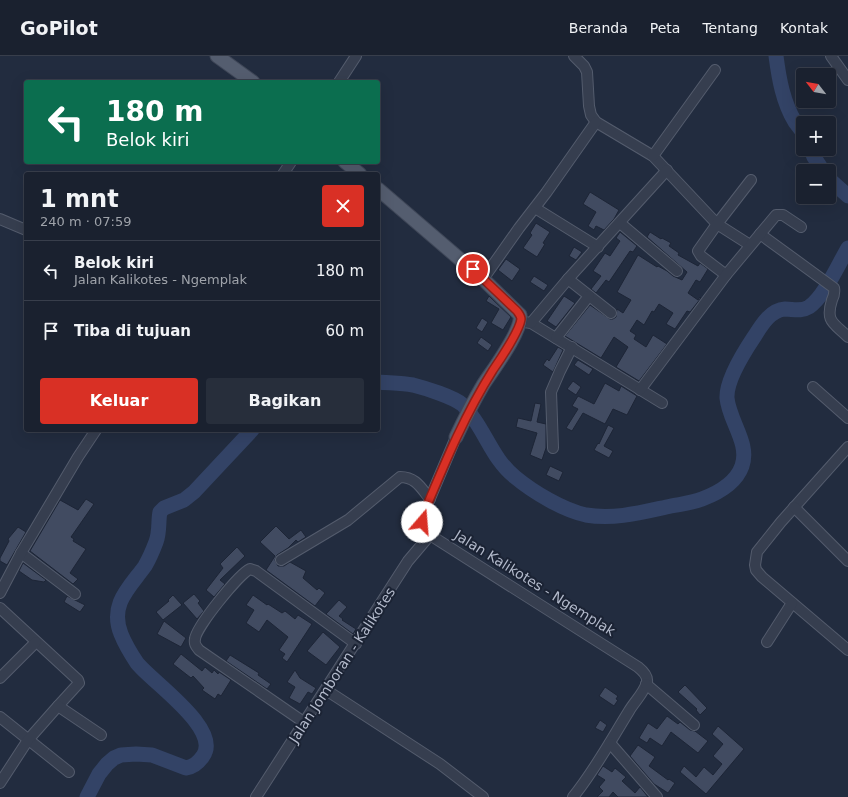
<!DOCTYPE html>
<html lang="id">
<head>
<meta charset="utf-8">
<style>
  body { margin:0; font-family:"DejaVu Sans",sans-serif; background:#272e3b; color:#f1f3f6; height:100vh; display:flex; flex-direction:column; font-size:15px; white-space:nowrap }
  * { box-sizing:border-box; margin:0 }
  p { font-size:13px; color:#9fa3aa }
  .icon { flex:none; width:22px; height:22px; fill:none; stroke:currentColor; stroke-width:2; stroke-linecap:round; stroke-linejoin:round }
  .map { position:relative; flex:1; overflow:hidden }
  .drawer { position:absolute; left:24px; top:116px; width:356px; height:260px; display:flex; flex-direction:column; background:#1a212f; border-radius:4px; box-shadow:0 4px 16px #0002,0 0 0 1px #383e4b }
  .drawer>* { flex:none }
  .guide { position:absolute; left:24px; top:24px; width:356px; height:84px; border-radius:4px; box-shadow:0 4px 16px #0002,0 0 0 1px #383e4b; background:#0b6e4f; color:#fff; overflow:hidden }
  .needle { width:26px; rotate:301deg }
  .buttons { position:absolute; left:796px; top:12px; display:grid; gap:8px }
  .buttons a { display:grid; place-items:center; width:40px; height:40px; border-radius:4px; background:#1a212f; box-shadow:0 4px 16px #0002,0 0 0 1px #383e4b; font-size:20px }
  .pin { position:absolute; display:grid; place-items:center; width:34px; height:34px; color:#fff; margin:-17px; border:2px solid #fff; border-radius:50%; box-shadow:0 1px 4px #0007 }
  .me { position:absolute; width:44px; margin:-22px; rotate:18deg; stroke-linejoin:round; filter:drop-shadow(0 0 3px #0008) }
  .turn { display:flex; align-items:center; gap:14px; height:84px; padding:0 16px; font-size:18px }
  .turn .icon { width:52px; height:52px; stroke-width:2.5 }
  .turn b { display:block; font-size:28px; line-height:34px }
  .round { display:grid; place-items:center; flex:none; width:42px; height:42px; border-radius:4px; background:#272e3b }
  .summary { display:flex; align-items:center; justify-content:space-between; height:68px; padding:0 16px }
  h1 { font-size:24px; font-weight:700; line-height:30px }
  .button { display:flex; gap:8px; margin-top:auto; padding:8px 16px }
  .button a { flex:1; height:46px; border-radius:4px; background:#d93025; color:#fff; font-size:16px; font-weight:700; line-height:46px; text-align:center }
  .button a+a { background:#272e3b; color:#f1f3f6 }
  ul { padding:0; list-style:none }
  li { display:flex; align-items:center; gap:12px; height:60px; padding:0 16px; border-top:1px solid #383e4b }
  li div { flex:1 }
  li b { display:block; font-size:15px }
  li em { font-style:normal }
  header { display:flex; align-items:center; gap:24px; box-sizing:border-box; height:56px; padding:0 20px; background:#1a212f; border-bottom:1px solid #383e4b }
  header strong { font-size:19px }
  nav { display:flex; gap:22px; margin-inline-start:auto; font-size:14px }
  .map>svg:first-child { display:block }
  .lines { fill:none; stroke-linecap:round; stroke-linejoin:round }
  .river { stroke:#334366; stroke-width:15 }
  .building { fill:#414b61; stroke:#1d2536 }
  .minor-casing { stroke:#545c6d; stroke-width:12 }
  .major-casing { stroke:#3f4758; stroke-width:15 }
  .minor { stroke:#363e4f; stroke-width:10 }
  .major { stroke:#545d6f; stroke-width:13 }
  .route-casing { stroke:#8d1f18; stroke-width:10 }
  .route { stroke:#d93025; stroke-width:7 }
  .labels { text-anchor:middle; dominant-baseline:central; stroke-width:4; stroke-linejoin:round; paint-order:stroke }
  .street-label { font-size:14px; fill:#b2b9ca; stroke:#1b2334 }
</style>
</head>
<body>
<header>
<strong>GoPilot</strong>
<nav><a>Beranda</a><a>Peta</a><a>Tentang</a><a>Kontak</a></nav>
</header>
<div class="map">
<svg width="848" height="741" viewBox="0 0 848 741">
  <rect width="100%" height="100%" fill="#222c3f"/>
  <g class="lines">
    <g class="river">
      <path d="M776,0c3,23 7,46 19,66 3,4 6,7 8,11"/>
      <polyline points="811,93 814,101 823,115"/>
      <polyline points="829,123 848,140"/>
      <path d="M378,326c11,1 24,1 35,3 12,3 41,12 50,20 4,4 8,9 11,14 14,20 21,42 41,58 18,15 48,33 71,38 29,5 57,-3 85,-9 10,-2 21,-3 31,-7 16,-6 34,-16 40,-33 8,-23 -13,-45 -15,-68 -1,-18 17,-46 27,-61 7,-11 16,-27 31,-28 8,0 16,3 24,-2 15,-10 29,-42 39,-59"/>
      <path d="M87,741l12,-23 8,-10 7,-6 7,-3 15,-1 16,1 34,13c8,-1 13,-6 17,-12 19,-27 -51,-74 -66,-93 -6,-9 -12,-19 -16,-29 -12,-30 9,-47 24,-68 4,-7 8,-16 11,-24 4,-10 2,-21 4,-30l4,-4 20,-8 10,-8 58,-62"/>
    </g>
  </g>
  <g class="building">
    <polygon points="590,136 619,154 614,163 604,174 596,170 594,174 588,170 596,156 583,148"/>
    <polygon points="536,167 550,176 543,187 545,188 537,201 523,192 532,179 530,177"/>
    <polygon points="620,176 637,190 633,196 630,195 609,226 606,224 596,237 591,233 601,220 593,215 605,197 610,200 620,185 616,182"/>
    <polygon points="650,176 661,183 662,182 671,187 669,190 679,197 678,199 698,210 700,207 708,213 700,226 696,224 688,237 698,244 700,241 701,242 690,256 687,255 675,273 666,268 673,257 659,248 654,256 652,255 644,269 637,264 630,275 636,279 634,283 646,291 653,279 667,288 639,325 616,311 628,291 614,281 601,302 565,280 590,249 610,263 613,263 616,261 617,253 623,257 631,244 617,236 638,199 657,211 658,210 667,215 673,220 682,224 687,216 647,181"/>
    <polygon points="574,191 582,196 576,204 569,200"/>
    <polygon points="506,203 520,213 512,225 498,214"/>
    <polygon points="534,220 548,229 544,235 530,226"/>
    <polygon points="489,240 511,261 503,274 491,267 499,253 486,245"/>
    <polygon points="564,240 575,247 556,271 547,265"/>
    <polygon points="482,262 488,266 482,276 476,272"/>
    <polygon points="481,281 492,289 488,295 477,287"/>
    <polygon points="558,291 563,294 553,316 543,309 547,303 549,305"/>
    <polygon points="578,304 593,313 589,319 574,309"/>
    <polygon points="573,325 581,331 576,339 567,333"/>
    <polygon points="605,327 619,335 621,330 637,340 627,359 613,353 605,368 583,357 572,375 566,372 578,353 572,350 578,340 594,348"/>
    <polygon points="535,347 541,348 537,366 546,368 546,392 542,404 530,399 537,377 516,371 518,362 531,365"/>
    <polygon points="608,369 614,372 604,390 613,395 609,402 594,394 598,387 599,388"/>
    <polygon points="550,410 563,416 559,425 546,419"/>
    <polygon points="86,443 94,448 71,481 74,483 73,485 86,493 70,517 78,523 73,528 30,495 60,444 78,454"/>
    <polygon points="276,470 289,483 301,474 306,481 298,486 296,484 288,492 277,499 275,504 278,510 284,510 290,506 306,515 303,522 317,534 319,532 325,537 315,550 266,514 275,500 260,486"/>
    <polygon points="18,471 26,476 7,509 0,505 0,502 9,485 8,483"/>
    <polygon points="237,491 245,500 220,524 225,528 214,541 206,534 223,512 220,508"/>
    <polygon points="23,507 46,524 44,526 32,524 19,515"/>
    <polygon points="194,538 200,545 198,547 204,555 197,563 183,547"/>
    <polygon points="173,539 182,549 163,564 156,556 169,545 168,544"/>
    <polygon points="253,539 267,549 268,548 282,557 285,555 295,563 298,559 312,568 287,606 282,602 285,598 279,594 288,581 267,564 259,576 246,567 254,554 246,549"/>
    <polygon points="67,540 85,549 80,556 64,546"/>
    <polygon points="339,544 347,551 339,560 343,563 342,564 356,573 353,578 326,558"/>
    <polygon points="164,565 186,582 181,591 157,578"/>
    <polygon points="323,576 340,591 326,609 307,595"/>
    <polygon points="181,598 202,615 205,611 212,617 214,614 218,618 219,616 231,624 221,640 218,638 215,643 202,634 204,632 193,620 191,622 173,608"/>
    <polygon points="230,599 259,617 258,619 271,628 267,633 226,605"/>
    <polygon points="295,614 300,622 316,632 312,638 308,636 300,648 289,642 295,631 287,626"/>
    <polygon points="685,629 707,652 700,659 696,654 697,653 678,636"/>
    <polygon points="605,631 618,640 616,643 618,644 614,650 599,640"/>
    <polygon points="667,660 678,668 680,666 690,674 695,675 708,685 698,697 671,676 662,690 650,682 647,687 639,682 648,667 657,673"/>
    <polygon points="600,664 607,669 603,676 595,672"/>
    <polygon points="718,670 744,693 706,738 680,716 684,710 696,721 704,711 713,719 722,708 713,700 723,688 712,678"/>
    <polygon points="638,689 655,701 649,710 668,724 669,723 675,727 668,737 654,728 630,700"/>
    <polygon points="603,710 612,716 615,712 626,721 622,725 635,737 640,731 648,741 618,741 613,736 609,741 597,741 603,735 599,731 605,724 597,719"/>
  </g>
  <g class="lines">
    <g class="minor-casing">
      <g id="minor">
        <polyline points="574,0 584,10 587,16 589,50 591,59 596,66 653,100 717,168 750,189"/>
        <polyline points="831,0 848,24"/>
        <polyline points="339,26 356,0"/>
        <polyline points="653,100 715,14"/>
        <polyline points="283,118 291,106"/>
        <polyline points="535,152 598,191"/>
        <polyline points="0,163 26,174"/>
        <polyline points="620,167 677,215"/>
        <path d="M760,178l74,54c1,5 0,8 -2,12 -7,22 2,23 16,37"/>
        <polyline points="726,219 701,200 698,195 717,168 751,124"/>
        <polyline points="483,223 519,172 546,137 596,66"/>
        <polyline points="568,223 611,257"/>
        <polyline points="524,266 531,267 662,347"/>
        <polyline points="531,267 568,223 667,114"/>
        <polyline points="556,282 589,240"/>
        <polyline points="813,331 848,362"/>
        <polyline points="640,334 726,219 776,159 783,159 801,171"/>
        <path d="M456,381l-33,78c-1,9 -1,14 7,20l208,132c5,4 10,9 9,15 -3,11 -13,20 -18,29 -18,29 -34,59 -56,86"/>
        <polyline points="848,391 781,466 757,496 755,509 756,514 762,521 848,594"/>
        <polyline points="553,392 551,336 560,315 572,291"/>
        <polyline points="794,451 848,505"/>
        <polyline points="21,497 75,538"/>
        <path d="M281,504l67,-40 52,-43c16,0 21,11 30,22"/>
        <polyline points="0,537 21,497 78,401 96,374"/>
        <polyline points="0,552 78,624 79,627 58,650"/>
        <polyline points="767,586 792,547"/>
        <polyline points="0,622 36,586"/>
        <polyline points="646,628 694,669"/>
        <polyline points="326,634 440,708 483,741"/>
        <polyline points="0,661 69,716"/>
        <path d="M305,667l-106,-73c-3,-4 -5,-6 -4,-11 1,-12 44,-65 55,-70l6,2 100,73"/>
        <polyline points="610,687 657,741"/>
        <polyline points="0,727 28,684 58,650 101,679"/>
        <polyline points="256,741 408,505 430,479"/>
      </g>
    </g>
    <g class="major-casing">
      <g id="major">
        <polyline points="217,0 253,26"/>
        <polyline points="345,106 360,118"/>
        <path d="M378,133l105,90 37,36c3,15 -28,56 -37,70 -10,17 -19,35 -27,52"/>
      </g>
    </g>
    <use href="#minor" class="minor"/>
    <use href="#major" class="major"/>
  </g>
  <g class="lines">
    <g class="route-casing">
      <path id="route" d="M422,466l1,-7c21,-50 41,-99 70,-145 7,-10 27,-40 28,-51 0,-3 -2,-5 -4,-8l-44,-42"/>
    </g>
    <use href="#route" class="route"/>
  </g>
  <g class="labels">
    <g class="street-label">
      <text transform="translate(535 527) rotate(32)">Jalan Kalikotes - Ngemplak</text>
      <text transform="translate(342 609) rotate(-57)">Jalan Jomboran - Kalikotes</text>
    </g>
  </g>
</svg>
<div class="buttons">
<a><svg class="needle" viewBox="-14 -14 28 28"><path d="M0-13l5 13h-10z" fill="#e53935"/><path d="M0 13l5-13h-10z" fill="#9fa3aa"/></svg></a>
<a>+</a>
<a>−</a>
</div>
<div class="pin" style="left:473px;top:213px;background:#d93025"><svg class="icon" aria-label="arrive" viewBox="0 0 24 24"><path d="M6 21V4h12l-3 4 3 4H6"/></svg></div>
<svg class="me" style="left:422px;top:466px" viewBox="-20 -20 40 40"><circle r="19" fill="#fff"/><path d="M0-13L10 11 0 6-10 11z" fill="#d93025"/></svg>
<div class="guide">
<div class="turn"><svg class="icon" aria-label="left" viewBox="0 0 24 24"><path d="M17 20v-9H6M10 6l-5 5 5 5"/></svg><div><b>180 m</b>Belok kiri</div></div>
</div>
<section class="drawer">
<div class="summary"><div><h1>1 mnt</h1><p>240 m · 07:59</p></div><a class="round" style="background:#d93025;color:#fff"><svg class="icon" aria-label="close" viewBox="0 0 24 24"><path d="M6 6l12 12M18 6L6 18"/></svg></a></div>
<ul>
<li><svg class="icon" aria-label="left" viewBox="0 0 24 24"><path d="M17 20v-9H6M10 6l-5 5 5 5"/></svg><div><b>Belok kiri</b><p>Jalan Kalikotes - Ngemplak</p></div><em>180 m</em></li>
<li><svg class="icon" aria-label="arrive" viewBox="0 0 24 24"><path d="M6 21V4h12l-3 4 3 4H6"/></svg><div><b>Tiba di tujuan</b></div><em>60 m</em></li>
</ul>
<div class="button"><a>Keluar</a><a>Bagikan</a></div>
</section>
</div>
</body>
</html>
